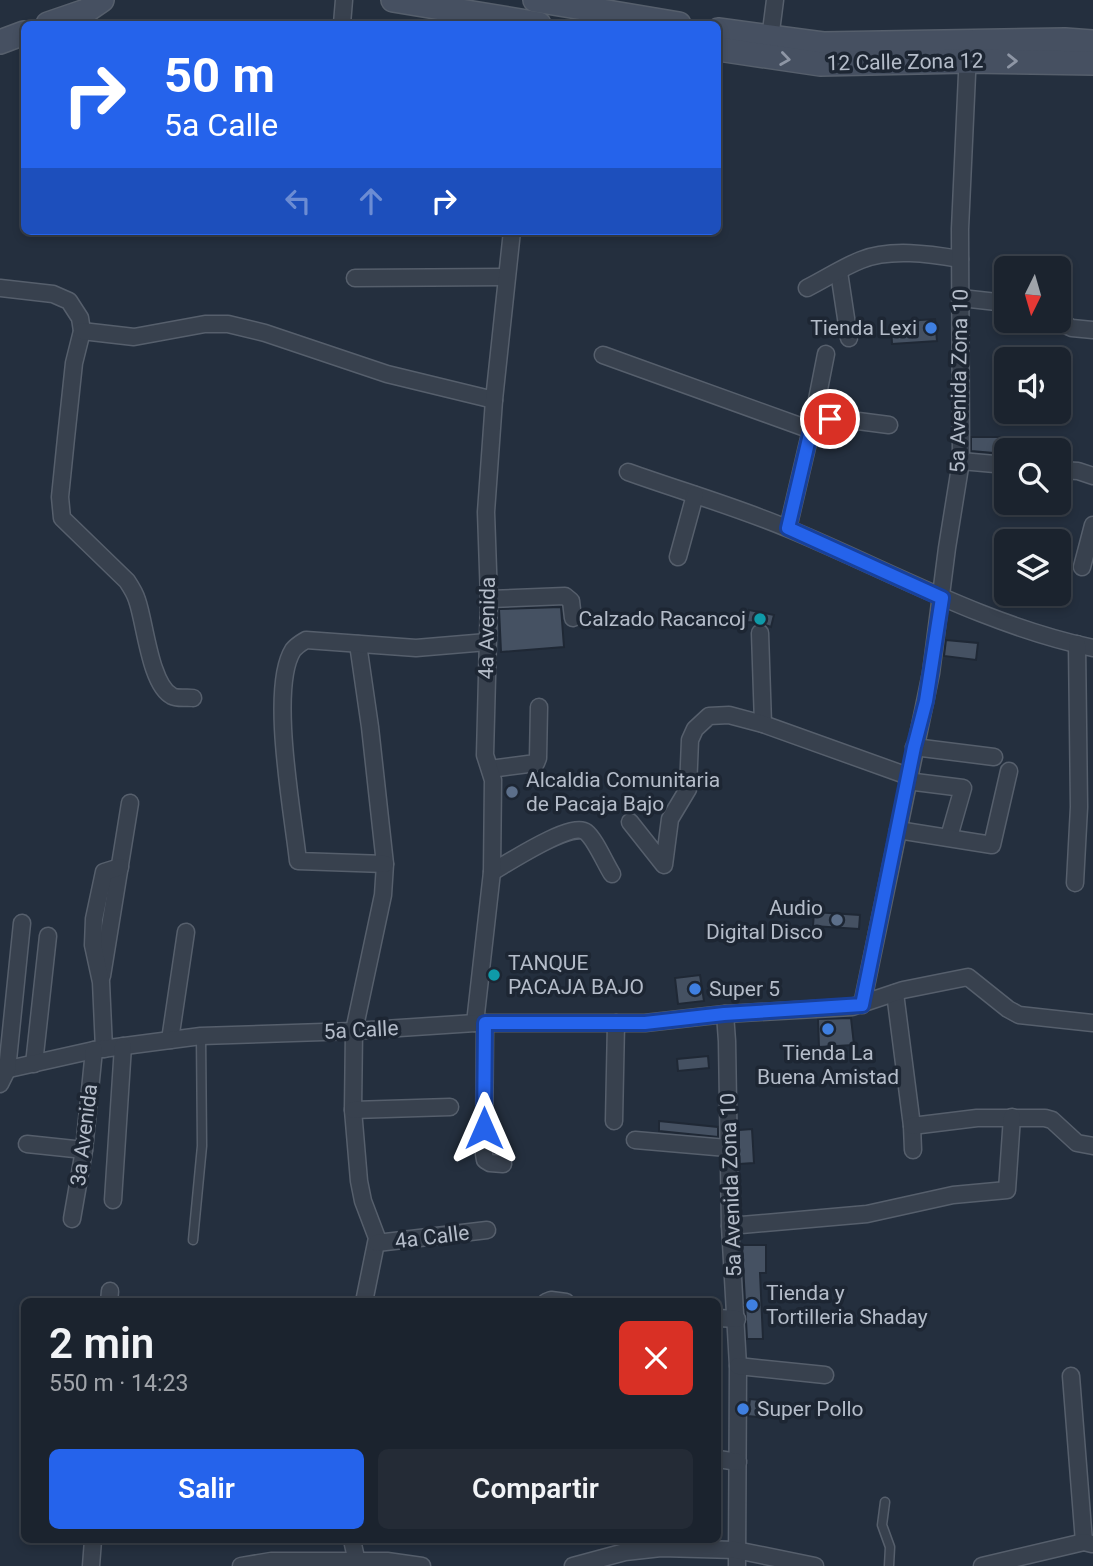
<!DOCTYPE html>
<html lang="es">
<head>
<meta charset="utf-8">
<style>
  body { margin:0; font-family:Roboto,sans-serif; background:#242b36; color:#f1f3f6; height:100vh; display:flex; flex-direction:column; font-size:26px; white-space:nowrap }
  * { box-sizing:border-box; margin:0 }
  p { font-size:23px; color:#a0a4aa }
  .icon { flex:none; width:38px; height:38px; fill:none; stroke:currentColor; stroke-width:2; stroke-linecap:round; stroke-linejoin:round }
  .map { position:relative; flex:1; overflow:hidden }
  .drawer { position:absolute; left:21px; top:1298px; width:700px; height:245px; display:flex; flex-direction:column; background:#1b232e; border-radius:10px; box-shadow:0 4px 10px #0003,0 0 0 2px #39404a }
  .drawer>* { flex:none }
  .top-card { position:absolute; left:21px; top:21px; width:700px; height:214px; border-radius:10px; box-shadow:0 4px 10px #0003,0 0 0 2px #39404a; background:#2563eb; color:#fff; overflow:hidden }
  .needle { width:46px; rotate:185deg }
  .tools { position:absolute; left:994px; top:256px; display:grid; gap:14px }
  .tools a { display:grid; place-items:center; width:77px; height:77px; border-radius:10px; background:#1b232e; box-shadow:0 4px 10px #0003,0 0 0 2px #39404a; font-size:35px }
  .pin { position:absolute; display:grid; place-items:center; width:60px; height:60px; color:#fff; margin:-30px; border:4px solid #fff; border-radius:50%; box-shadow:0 2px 7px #0007 }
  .me { position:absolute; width:77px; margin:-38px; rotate:0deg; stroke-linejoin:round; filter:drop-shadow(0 0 5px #0008) }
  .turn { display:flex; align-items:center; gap:24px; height:147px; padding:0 28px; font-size:32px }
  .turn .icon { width:91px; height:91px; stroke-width:2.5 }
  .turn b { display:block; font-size:49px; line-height:60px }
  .lanes { display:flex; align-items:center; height:66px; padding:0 28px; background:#0003; justify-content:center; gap:35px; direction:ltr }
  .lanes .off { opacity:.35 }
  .round { display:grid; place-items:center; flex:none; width:74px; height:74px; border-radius:10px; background:#242b36 }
  .summary { display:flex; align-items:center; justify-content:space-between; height:119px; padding:0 28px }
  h1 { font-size:42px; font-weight:600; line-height:52px }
  .cta { display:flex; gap:14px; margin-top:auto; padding:14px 28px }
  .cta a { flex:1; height:80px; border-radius:10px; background:#2563eb; color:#fff; font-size:28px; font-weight:600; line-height:80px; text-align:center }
  .cta a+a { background:#242b36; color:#f1f3f6 }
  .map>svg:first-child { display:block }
  .building { fill:#455162; stroke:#1f2835; stroke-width:2 }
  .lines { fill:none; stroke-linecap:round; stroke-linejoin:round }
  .lane-casing { stroke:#565f6c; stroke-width:11 }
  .street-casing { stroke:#565f6c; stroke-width:19 }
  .secondary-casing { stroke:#565f6c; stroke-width:26 }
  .lane { stroke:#38414e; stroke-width:8 }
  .street { stroke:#38414e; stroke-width:16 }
  .secondary { stroke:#465061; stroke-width:23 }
  .oneway { stroke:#8e96a5 }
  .route-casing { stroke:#184099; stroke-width:18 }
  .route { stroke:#2563eb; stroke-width:12 }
  .shop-dot { fill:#3f7fe0; stroke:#1d2633; stroke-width:2.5 }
  .culture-dot { fill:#0f9aa8; stroke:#1d2633; stroke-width:2.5 }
  .service-dot { fill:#5c6f8a; stroke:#1d2633; stroke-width:2.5 }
  .labels { text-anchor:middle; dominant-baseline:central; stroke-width:7; stroke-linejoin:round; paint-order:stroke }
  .street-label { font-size:21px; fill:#b4bcc9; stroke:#1d2633 }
  .poi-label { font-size:21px; fill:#b4bcc9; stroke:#1d2633; text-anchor:start }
</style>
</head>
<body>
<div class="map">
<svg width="1093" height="1566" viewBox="0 0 1093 1566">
  <rect width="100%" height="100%" fill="#242f3e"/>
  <g class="building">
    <polygon points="935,319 937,341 892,344 891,322"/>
    <polygon points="971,437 1010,437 1010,450 1006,450 1006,454 971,451"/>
    <polygon points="561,607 564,647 501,652 499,609"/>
    <polygon points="749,610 774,615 771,627 760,623 747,622"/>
    <polygon points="946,640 978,643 976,660 944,656"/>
    <polygon points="814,912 860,915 859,929 813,926"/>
    <polygon points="700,975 704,1001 678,1004 675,978"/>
    <polygon points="851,1018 854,1045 819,1047 818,1019"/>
    <polygon points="708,1056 709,1068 678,1071 677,1059"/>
    <polygon points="659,1121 718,1127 718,1137 659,1131"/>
    <polygon points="752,1129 754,1163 739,1164 739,1130"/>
    <polygon points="742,1245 766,1245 766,1273 760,1273 763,1339 747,1339"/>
    <polygon points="750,1399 769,1401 767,1418 748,1416"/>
  </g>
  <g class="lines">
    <g class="lane-casing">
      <g id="lane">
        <polyline points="193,1240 202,1146 201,1036"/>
        <polyline points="885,1502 882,1525 890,1547 889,1566"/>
      </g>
    </g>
    <g class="street-casing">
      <g id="street">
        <polyline points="342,24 344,0"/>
        <polyline points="770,39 775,0"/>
        <polyline points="839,272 849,338"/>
        <polyline points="355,278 506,277"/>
        <path d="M0,288l53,6 16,7 11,17 2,13 -8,32 -8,75 -6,59 2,21 65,63c4,6 8,12 10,19 8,22 13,85 35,96 5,3 15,1 21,2"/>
        <path d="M807,288c18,-9 36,-21 54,-28 29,-12 69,-6 99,-1"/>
        <polyline points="961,298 1006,303"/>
        <polyline points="1054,320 1072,328 1093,330"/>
        <polyline points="82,331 134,337 205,324 228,324 265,333 387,374 494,400"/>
        <polyline points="603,355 811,430 825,421 835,418 889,425"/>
        <polyline points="961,461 1006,465"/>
        <polyline points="1059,470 1078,471 1093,476"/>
        <path d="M628,472c53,19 109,35 161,57 101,42 196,96 304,119"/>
        <polyline points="788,528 811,430 826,354"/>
        <polyline points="678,557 695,495"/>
        <polyline points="1082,567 1093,525"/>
        <polyline points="489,599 565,596 571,601 573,618"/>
        <polyline points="760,633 763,724"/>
        <polyline points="358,644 370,727 385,864 383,895 354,1031 353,1110 359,1181 363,1201 377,1238 364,1302"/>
        <polyline points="914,747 994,757"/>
        <polyline points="490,769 536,763 538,758 539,707"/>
        <polyline points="907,781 963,788 949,837"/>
        <polyline points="630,822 664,865 670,819 688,789 690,740 695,729 709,716 729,715 763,724 908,776"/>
        <polyline points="898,830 992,845 1009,771"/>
        <path d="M385,864l-87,-3c-5,-47 -29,-173 -5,-211 4,-5 8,-7 13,-10l110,8 71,-6"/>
        <path d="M492,872c16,-9 80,-51 94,-40 9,7 19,31 26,42"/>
        <polyline points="1075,883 1079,807 1077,644"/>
        <polyline points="102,976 130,803"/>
        <polyline points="895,993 912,1126 913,1150"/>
        <polyline points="862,1005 931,673 947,548 961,461 960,229 968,52"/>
        <polyline points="725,1014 727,1041 730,1226 738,1366 737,1566"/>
        <polyline points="475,1023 492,872 493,780 485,755 489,599 486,512 494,400 512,231"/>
        <polyline points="485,1023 484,1154 485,1160 490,1163 503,1164"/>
        <polyline points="170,1040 186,932"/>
        <polyline points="104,1049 101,982 93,945 94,919 104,872 120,867"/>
        <polyline points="34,1064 48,936"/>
        <polyline points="0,1071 94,1050 201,1036 354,1031 475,1023 645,1023 725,1014 852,1007 903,990 968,977 1008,1009 1019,1015 1093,1023"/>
        <polyline points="0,1084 7,1070 22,923"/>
        <polyline points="353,1110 450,1107"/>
        <polyline points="614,1121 616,1023"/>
        <polyline points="912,1126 977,1118 1045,1118 1052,1120 1077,1143 1093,1146"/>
        <polyline points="635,1140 727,1148"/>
        <polyline points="27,1144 84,1150"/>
        <polyline points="113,1200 123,1046"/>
        <polyline points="72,1219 84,1150 94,1050"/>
        <polyline points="730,1226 867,1214 953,1195 1007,1190 1012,1117"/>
        <polyline points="377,1243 487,1230"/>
        <polyline points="109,1302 110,1291"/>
        <polyline points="546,1302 551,1300 566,1302"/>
        <polyline points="718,1318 737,1319"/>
        <polyline points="738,1366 825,1375"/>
        <polyline points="1071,1376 1084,1542"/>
        <polyline points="718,1459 738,1462"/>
        <polyline points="352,1540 357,1562"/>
        <polyline points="91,1566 93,1540"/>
        <polyline points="241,1566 271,1561 387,1561 422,1566"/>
        <polyline points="573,1566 625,1552 661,1548 736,1550 815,1566"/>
        <polyline points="982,1566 1084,1542 1092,1544"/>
      </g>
    </g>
    <g class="secondary-casing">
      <g id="secondary">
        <polyline points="393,0 539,24"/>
        <polyline points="535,0 679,24"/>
        <polyline points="48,24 86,11 102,0"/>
        <polyline points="718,30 823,44 1065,40 1093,42"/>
        <polyline points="0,42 24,33"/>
        <polyline points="718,49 820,64 967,61 1093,63"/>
      </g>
    </g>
    <use href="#lane" class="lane"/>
    <use href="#street" class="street"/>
    <use href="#secondary" class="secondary"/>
  </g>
  <defs><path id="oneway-chevron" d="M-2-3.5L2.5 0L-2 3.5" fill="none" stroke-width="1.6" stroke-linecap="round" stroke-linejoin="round" transform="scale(1.75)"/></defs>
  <g class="oneway">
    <use href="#oneway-chevron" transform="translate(785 59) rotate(8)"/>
    <use href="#oneway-chevron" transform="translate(1012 61) rotate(1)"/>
  </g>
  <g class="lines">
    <g class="route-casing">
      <polyline id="route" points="484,1128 485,1023 645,1023 724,1014 862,1005 914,747 926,701 942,598 788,528 811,430 830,419"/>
    </g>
    <use href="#route" class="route"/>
  </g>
  <g class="shop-dot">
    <circle cx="931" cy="328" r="7"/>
    <circle cx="695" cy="989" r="7"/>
    <circle cx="828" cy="1029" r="7"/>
    <circle cx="752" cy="1305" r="7"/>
    <circle cx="743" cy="1409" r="7"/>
  </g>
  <g class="culture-dot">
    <circle cx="760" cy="619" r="7"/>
    <circle cx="494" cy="975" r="7"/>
  </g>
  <g class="service-dot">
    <circle cx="512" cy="792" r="7"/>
    <circle cx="837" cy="920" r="7"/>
  </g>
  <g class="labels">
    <g class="street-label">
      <text transform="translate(905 62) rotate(-1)">12 Calle Zona 12</text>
      <text transform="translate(959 381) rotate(-89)">5a Avenida Zona 10</text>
      <text transform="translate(487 628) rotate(-89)">4a Avenida</text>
      <text transform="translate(361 1030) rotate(-3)">5a Calle</text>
      <text transform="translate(84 1135) rotate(-83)">3a Avenida</text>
      <text transform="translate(731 1185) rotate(-92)">5a Avenida Zona 10</text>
      <text transform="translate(432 1237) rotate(-7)">4a Calle</text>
    </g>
    <g class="poi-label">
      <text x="917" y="328" text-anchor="end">Tienda Lexi</text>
      <text x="746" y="619" text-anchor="end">Calzado Racancoj</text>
      <text x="526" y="780">Alcaldia Comunitaria<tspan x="526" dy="24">de Pacaja Bajo</tspan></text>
      <text x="823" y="908" text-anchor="end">Audio<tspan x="823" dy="24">Digital Disco</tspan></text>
      <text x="508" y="963">TANQUE<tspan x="508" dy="24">PACAJA BAJO</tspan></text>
      <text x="709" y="989">Super 5</text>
      <text x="828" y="1053" text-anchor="middle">Tienda La<tspan x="828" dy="24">Buena Amistad</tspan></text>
      <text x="766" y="1293">Tienda y<tspan x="766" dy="24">Tortilleria Shaday</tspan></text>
      <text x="757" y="1409">Super Pollo</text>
    </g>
  </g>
</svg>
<div class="tools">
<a><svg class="needle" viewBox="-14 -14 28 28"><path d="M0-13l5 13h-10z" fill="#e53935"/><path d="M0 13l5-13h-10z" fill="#a0a4aa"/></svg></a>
<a><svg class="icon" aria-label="sound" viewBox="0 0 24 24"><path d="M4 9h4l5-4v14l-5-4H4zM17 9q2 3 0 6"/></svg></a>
<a><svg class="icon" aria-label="search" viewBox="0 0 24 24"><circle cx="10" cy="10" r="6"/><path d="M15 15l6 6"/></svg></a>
<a><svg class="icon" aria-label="layers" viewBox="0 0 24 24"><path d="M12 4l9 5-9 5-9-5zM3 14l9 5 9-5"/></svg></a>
</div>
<div class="pin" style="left:830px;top:419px;background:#d93025"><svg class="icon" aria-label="arrive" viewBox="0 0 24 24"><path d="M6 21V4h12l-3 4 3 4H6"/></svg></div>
<svg class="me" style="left:484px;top:1128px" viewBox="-20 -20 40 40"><path d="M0-17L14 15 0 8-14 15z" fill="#2563eb" stroke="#fff" stroke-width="4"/></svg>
<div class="top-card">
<div class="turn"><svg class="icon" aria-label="right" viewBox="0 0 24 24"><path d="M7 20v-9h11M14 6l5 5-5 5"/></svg><div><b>50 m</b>5a Calle</div></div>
<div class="lanes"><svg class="icon off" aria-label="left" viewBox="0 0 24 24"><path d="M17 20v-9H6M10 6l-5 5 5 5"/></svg><svg class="icon off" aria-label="ahead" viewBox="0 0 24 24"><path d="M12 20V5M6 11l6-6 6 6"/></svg><svg class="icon" aria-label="right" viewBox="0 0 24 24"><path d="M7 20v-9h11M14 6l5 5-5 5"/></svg></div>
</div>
<section class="drawer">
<div class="summary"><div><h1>2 min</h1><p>550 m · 14:23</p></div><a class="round" style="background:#d93025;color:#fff"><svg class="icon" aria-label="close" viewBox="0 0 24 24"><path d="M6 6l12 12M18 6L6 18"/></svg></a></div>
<div class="cta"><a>Salir</a><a>Compartir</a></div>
</section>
</div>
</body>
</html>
